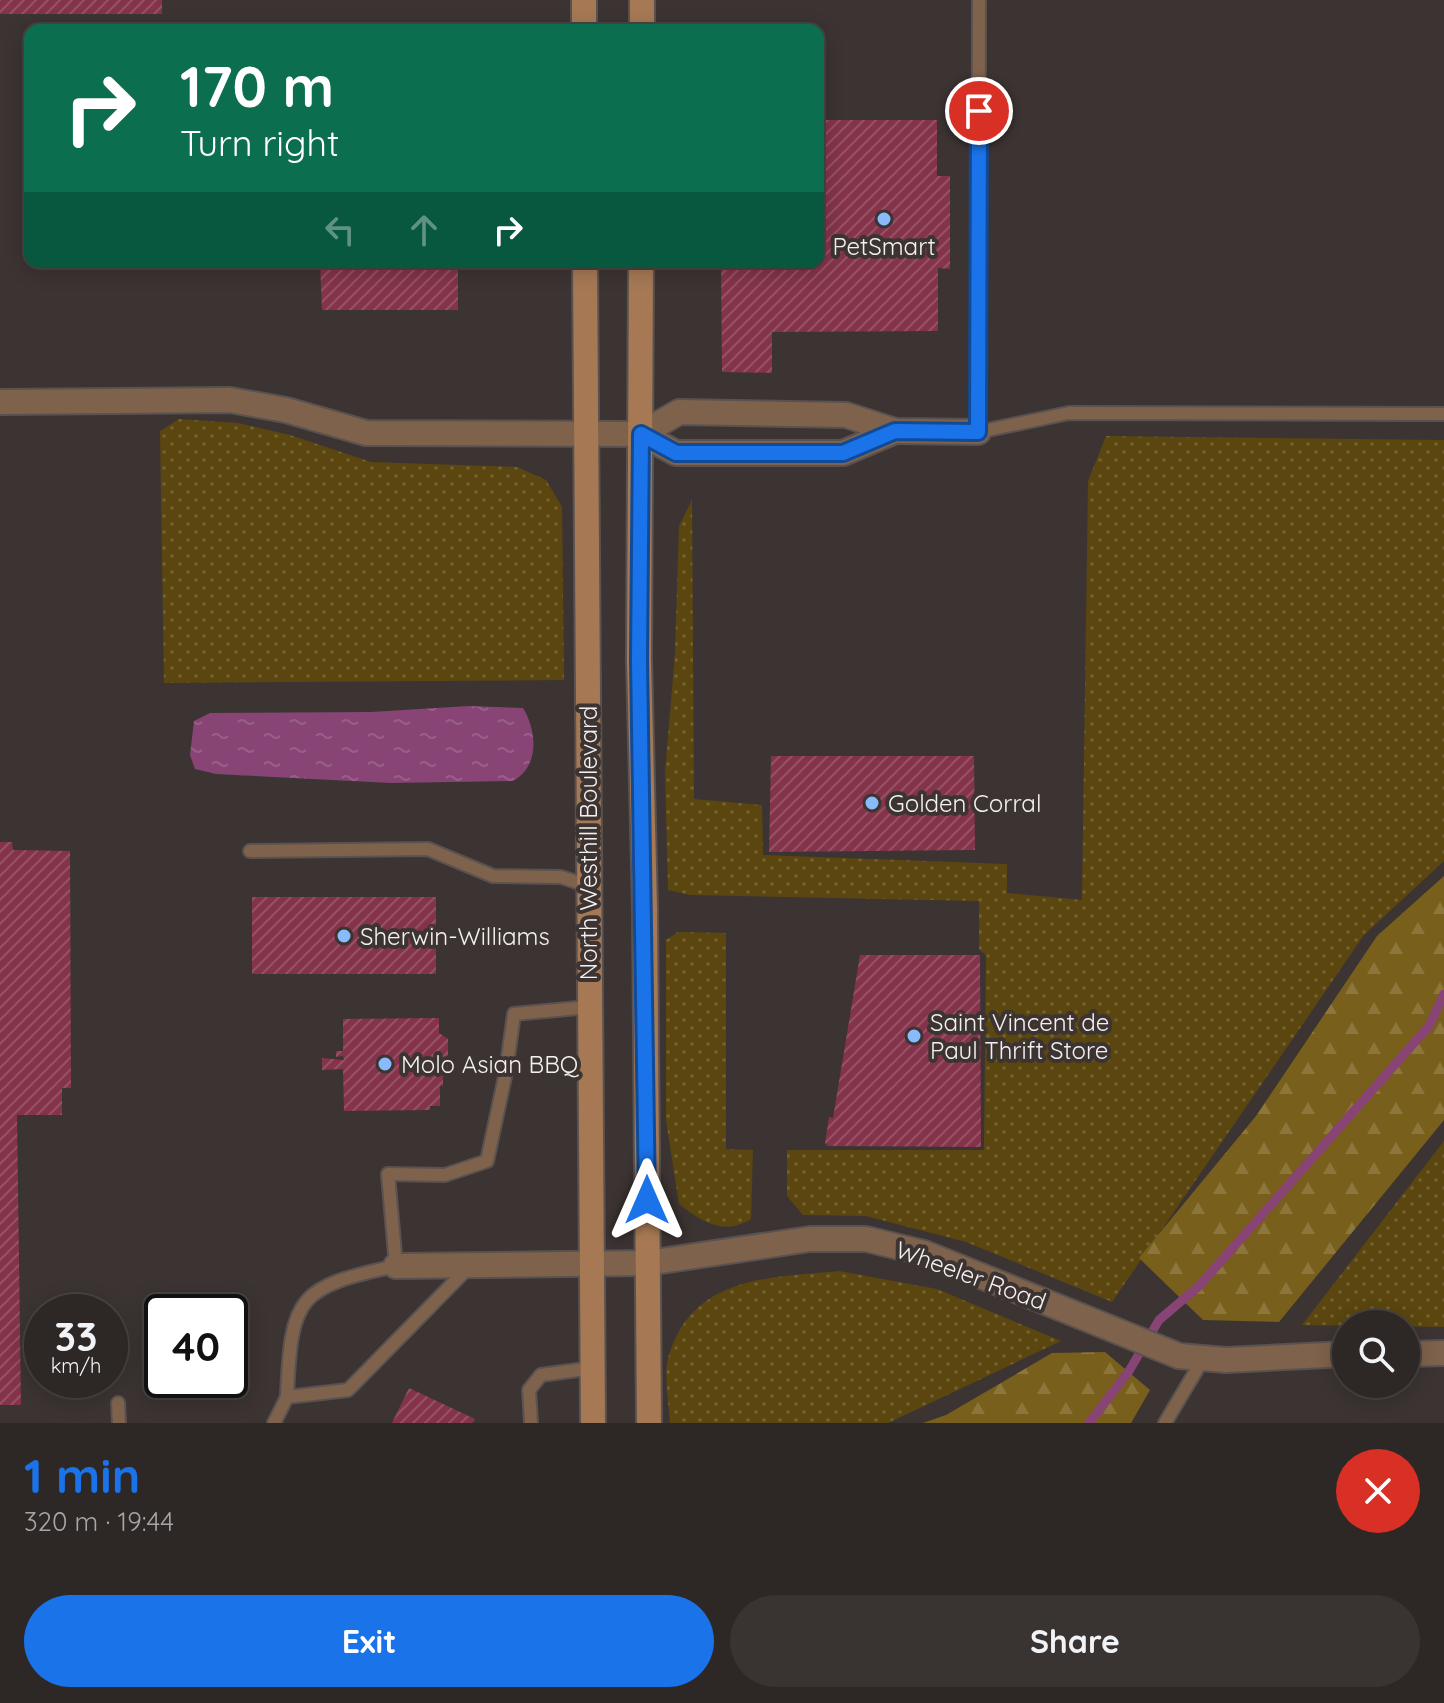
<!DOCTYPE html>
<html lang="en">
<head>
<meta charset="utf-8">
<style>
  body { margin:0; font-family:Quicksand,sans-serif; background:#393332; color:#f1f3f6; height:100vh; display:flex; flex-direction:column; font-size:30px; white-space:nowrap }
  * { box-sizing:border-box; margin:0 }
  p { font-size:26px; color:#a7a5a7 }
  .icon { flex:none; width:44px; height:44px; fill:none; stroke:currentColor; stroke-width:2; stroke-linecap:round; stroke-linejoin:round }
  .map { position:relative; height:1423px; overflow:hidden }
  .drawer { display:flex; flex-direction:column; background:#2d2726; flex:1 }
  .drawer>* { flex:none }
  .top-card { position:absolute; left:24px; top:24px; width:800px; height:244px; border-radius:16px; box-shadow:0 4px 20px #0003,0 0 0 2px #484443; background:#0b6e4f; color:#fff; overflow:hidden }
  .fabs { position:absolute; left:1332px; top:1310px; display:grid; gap:16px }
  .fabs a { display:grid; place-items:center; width:88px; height:88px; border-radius:50%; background:#2d2726; box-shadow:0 4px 20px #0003,0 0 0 2px #484443; font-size:40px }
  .speed { position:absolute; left:24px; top:1294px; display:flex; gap:16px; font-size:40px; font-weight:700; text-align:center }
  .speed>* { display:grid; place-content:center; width:104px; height:104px; border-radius:50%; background:#2d2726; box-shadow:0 4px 20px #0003,0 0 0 2px #484443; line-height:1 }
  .speed small { font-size:20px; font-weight:400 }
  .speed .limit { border:4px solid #111; border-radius:12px; background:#fff; color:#111 }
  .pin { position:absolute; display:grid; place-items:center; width:68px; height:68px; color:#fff; margin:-34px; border:4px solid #fff; border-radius:50%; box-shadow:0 2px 8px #0007 }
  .me { position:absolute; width:88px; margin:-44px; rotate:0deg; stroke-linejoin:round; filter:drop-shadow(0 0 6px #0008) }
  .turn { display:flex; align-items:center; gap:28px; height:168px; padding:0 24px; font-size:36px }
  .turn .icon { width:104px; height:104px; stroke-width:2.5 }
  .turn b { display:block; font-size:56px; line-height:68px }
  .lanes { display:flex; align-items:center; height:76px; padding:0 24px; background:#0003; justify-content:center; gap:40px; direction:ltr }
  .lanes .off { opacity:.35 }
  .round { display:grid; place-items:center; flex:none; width:84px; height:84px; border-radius:42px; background:#393332 }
  .head { display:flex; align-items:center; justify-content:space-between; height:136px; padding:0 24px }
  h1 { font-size:48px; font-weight:700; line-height:60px; color:#1a73e8 }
  .cta { display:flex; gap:16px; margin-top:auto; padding:16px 24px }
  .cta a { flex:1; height:92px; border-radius:48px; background:#1a73e8; color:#fff; font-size:32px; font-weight:700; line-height:92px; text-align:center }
  .cta a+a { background:#393332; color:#f1f3f6 }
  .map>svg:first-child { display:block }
  .grass { fill:url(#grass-dots) }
  .forest { fill:url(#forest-firs) }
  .water { fill:url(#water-ripples) }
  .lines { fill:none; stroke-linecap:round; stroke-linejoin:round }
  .stream { stroke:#874475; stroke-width:9 }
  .building { fill:url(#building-hatch) }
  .lane-casing { stroke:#5a5250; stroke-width:16 }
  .street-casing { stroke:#5a5250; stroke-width:28 }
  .secondary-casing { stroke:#5a5250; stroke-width:28 }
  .lane { stroke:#7e624b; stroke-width:12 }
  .street { stroke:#7e624b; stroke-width:24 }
  .secondary { stroke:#a67954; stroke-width:24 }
  .route-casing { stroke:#114b97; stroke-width:20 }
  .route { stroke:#1a73e8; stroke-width:14 }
  .poi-dot { fill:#89bafc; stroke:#3c3432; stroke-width:3 }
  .labels { text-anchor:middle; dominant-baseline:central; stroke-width:8; stroke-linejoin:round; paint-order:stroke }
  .poi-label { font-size:24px; fill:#f5f0ef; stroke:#3c3432; text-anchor:start }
  .street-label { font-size:24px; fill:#f5f0ef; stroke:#3c3432 }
</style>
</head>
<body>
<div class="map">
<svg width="1444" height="1423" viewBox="0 0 1444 1423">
  <defs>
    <pattern id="grass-dots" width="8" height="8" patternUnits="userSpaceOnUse" patternTransform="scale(2)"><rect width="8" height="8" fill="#5a460e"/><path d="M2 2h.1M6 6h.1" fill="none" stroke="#726131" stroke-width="1.8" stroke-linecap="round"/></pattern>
    <pattern id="forest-firs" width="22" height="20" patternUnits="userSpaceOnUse" patternTransform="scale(2)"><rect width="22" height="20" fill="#785f1b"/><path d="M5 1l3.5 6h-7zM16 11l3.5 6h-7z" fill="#8c763c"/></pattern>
    <pattern id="water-ripples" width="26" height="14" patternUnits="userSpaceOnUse" patternTransform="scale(2)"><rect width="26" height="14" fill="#874475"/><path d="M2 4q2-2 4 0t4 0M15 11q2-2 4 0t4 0" fill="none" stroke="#995f89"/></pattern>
    <pattern id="building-hatch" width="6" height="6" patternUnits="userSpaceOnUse" patternTransform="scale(2)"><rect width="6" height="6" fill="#84334a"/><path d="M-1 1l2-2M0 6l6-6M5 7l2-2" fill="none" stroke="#965164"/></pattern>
  </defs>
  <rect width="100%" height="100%" fill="#3c3432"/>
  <g class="grass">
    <polygon points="179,419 238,423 290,435 371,462 517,467 546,480 562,507 564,680 164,683 160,431"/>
    <polygon points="1106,436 1444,440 1444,861 1364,935 1112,1302 966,1242 866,1216 803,1215 787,1196 787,1150 984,1150 986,955 979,949 979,901 690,895 668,890 665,773 675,653 679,526 692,500 694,799 762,805 763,855 1007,864 1007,893 1082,900 1088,481"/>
    <path d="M678,932l48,1v216l27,1 -2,69c-27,17 -49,3 -72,-15l-13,-84v-180z"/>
    <polygon points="1444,1141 1444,1327 1302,1325"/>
    <path d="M839,1271l98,18 124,52 -173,82h-218c-1,-20 -7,-50 -1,-68 25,-80 101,-77 170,-84z"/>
  </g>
  <g class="forest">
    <polygon points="1444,876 1444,1120 1279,1322 1203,1320 1139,1258 1256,1116 1377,936"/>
    <polygon points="1105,1352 1150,1390 1131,1423 923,1423 946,1415 1052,1353"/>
  </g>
  <path class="water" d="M469,706l54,2c14,23 17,58 -10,73l-122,2 -175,-9 -21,-5 -5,-14 4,-34 16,-8 161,-1z"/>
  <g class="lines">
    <polyline class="stream" points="1089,1423 1129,1371 1159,1320 1199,1286 1429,1026 1444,994"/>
  </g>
  <g class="building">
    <rect x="0" y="0" width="162" height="14"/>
    <polygon points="818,120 937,120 937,176 950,176 950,269 938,268 938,331 772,332 772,373 722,372 721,262 818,262"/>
    <polygon points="320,262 458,262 458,310 322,310"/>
    <polygon points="771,756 974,756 975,850 769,852"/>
    <polygon points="0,842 12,842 13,850 70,851 71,1088 62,1088 62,1115 17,1115 21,1405 0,1405"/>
    <rect x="252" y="897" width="184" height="77"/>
    <polygon points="860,955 980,955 981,1147 828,1146 825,1143 829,1117 833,1118"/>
    <polygon points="439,1018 439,1033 448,1039 448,1068 443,1072 443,1086 440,1086 440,1106 430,1106 430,1110 344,1111 343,1069 322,1070 322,1058 344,1060 343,1056 336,1057 336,1051 343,1051 343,1019"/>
    <polygon points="409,1388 475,1419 472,1423 392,1423"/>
  </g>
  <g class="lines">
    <g class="lane-casing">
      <g id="lane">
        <polyline points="979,0 978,432 1069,413 1444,414"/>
        <polyline points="250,851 428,849 493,876 561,877 589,886"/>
        <path d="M287,1397c4,-101 11,-110 109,-131l-8,-92 57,1 42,-14 19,-89 8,-58 75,-7"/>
        <polyline points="118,1403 119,1423"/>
        <polyline points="274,1423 287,1397 348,1390 470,1266"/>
        <polyline points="531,1423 529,1390 541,1375 592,1368"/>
        <polyline points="1165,1423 1203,1359"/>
      </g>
    </g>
    <g class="street-casing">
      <g id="street">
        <polyline points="0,402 230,400 286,410 366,433 641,434 676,453 843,453 895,431"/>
        <polyline points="641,434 679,412 846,415 895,431 978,432"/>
        <polyline points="396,1266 647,1263 810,1239 866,1239 924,1253 1179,1356 1226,1360 1346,1354"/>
        <polyline points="1406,1354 1444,1353"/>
      </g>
    </g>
    <g class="secondary-casing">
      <g id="secondary">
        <polyline points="584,30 584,0"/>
        <polyline points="642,30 642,0"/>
        <polyline points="585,262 593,1423"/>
        <polyline points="641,262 639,659 645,909 649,1423"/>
      </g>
    </g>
    <use href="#lane" class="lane"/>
    <use href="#street" class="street"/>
    <use href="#secondary" class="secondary"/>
  </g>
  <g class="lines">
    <g class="route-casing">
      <polyline id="route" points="647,1200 639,659 641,434 676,453 843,453 895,431 978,432 979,111"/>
    </g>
    <use href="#route" class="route"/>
  </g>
  <g class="poi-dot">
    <circle cx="884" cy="219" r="8"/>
    <circle cx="872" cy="803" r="8"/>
    <circle cx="344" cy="936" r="8"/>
    <circle cx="914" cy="1036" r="8"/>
    <circle cx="385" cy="1064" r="8"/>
  </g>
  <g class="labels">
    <g class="poi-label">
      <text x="884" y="246" text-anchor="middle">PetSmart</text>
      <text x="888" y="803">Golden Corral</text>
      <text x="360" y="936">Sherwin-Williams</text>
      <text x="930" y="1022">Saint Vincent de<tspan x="930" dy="28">Paul Thrift Store</tspan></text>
      <text x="401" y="1064">Molo Asian BBQ</text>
    </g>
    <g class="street-label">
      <text transform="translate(588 843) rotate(-90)">North Westhill Boulevard</text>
      <text transform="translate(971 1275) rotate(20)">Wheeler Road</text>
    </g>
  </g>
</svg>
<div class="fabs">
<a><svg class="icon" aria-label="search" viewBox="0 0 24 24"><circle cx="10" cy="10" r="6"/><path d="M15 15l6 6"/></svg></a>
</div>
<div class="speed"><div>33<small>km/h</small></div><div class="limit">40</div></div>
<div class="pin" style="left:979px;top:111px;background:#d93025"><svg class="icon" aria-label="arrive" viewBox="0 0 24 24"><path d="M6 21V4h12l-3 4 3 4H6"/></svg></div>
<svg class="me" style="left:647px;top:1200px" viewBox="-20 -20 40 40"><path d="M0-17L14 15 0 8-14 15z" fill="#1a73e8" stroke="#fff" stroke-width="4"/></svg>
<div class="top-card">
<div class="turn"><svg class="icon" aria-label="right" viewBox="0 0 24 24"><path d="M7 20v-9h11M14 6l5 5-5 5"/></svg><div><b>170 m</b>Turn right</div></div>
<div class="lanes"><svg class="icon off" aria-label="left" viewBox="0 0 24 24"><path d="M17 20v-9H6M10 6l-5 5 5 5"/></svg><svg class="icon off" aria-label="ahead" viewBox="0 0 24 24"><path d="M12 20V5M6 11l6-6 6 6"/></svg><svg class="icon" aria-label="right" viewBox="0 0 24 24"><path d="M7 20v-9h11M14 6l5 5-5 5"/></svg></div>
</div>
</div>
<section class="drawer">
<div class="head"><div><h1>1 min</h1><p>320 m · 19:44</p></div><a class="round" style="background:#d93025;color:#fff"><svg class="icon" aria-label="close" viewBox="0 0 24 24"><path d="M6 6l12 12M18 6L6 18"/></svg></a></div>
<div class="cta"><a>Exit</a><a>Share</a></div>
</section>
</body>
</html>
